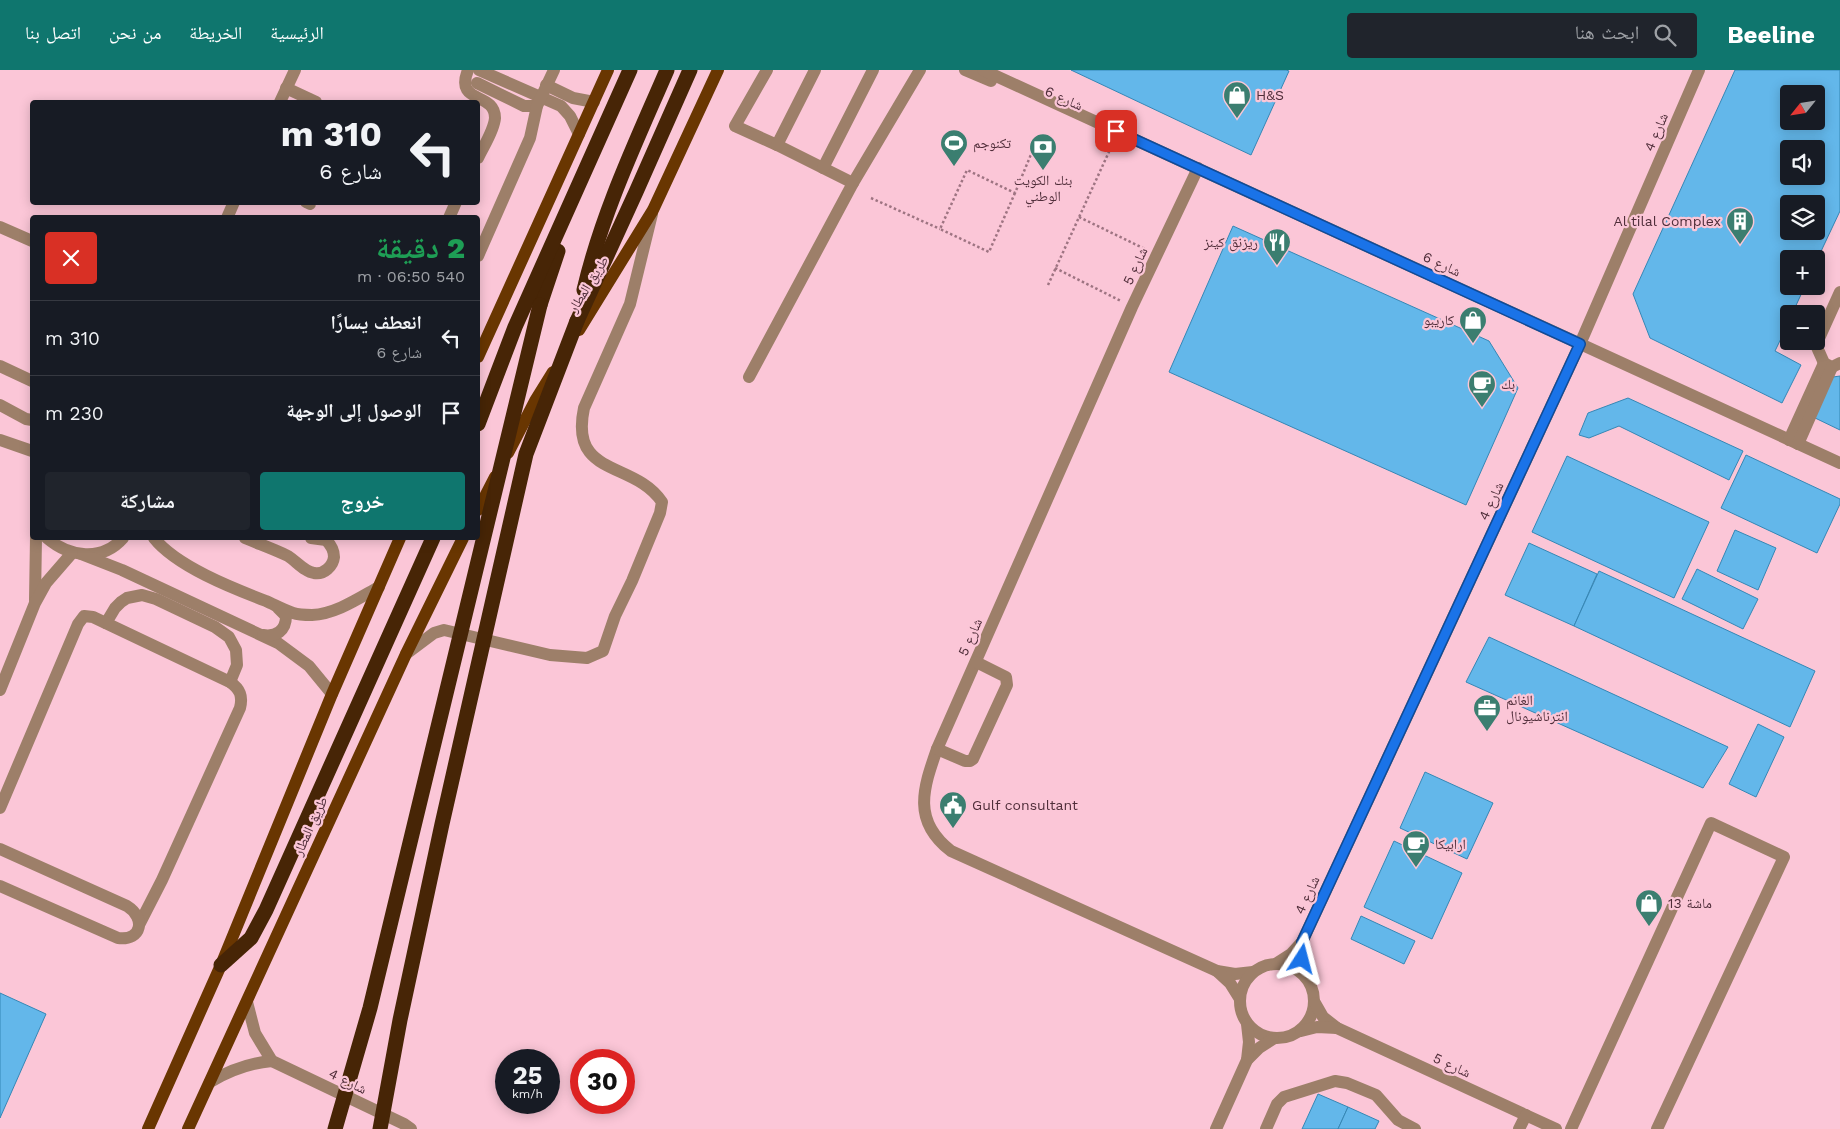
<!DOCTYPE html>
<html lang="ar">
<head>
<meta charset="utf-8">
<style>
  body { margin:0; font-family:"Work Sans","Noto Naskh Arabic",sans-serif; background:#20242c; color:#f1f3f6; direction:rtl; height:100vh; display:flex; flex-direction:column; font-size:19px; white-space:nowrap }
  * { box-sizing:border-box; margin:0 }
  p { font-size:16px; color:#9ea1a6 }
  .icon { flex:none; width:28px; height:28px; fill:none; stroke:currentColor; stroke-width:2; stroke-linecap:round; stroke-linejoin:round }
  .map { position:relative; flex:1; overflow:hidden; direction:ltr }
  .drawer { position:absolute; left:30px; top:145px; width:450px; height:325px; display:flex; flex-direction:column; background:#171b24; border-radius:5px; box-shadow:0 2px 12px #0003; direction:rtl }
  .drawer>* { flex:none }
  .banner { position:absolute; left:30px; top:30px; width:450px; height:105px; border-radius:5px; box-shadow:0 2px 12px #0003; direction:rtl; background:#171b24; color:#f1f3f6; overflow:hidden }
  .needle { width:32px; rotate:240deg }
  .fabs { position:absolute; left:1780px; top:15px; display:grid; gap:10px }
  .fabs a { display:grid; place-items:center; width:45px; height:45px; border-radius:5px; background:#171b24; box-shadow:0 2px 12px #0003; font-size:25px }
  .speed { position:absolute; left:495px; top:979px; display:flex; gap:10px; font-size:25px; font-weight:700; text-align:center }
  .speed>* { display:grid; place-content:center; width:65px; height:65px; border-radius:50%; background:#171b24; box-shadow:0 2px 12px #0003; line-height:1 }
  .speed small { font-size:12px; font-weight:400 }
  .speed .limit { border:8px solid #d22; background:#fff; color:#111 }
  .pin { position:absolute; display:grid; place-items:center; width:42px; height:42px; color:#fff; margin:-21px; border-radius:10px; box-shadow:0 2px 8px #0006 }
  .me { position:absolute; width:55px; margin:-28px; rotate:9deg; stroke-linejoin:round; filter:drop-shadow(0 0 4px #0008) }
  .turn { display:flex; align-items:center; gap:18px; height:105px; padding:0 15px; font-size:22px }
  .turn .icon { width:65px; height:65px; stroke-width:2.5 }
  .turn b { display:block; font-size:35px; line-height:42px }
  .round { display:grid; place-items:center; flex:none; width:52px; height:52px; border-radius:5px; background:#20242c }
  .summary { display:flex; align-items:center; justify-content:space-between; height:85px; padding:0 15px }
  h1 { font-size:30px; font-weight:800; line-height:38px; color:#1e9e55 }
  .cta { display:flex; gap:10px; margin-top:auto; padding:10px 15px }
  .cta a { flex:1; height:58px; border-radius:5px; background:#0f766e; color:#fff; font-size:20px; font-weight:800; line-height:58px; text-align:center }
  .cta a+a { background:#20242c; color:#f1f3f6 }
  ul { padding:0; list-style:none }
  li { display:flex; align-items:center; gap:15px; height:75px; padding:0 15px; border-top:1px solid #363941 }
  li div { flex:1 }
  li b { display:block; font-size:19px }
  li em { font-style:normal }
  header { display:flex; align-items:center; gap:30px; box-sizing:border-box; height:70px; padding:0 25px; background:#0f766e; color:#fff }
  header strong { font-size:24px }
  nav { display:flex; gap:28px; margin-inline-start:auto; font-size:18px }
  .search { width:350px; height:45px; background:#20242c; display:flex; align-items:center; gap:12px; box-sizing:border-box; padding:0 18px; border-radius:5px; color:#9ea1a6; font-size:19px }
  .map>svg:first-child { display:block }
  .building { fill:#63b7ea; stroke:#3587b5; fill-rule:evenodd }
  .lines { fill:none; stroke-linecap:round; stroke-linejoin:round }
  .path { stroke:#9e7482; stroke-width:2.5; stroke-dasharray:2.5 2.5; stroke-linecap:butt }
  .minor { stroke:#9d7f69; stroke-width:12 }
  .major { stroke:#693601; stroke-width:12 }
  .highway { stroke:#472506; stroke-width:15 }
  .highway-bridge { stroke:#472506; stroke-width:15 }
  .route-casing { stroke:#114b97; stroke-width:12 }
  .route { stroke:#1a73e8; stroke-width:9 }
  .labels { text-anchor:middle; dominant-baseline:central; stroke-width:4.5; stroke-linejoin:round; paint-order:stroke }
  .poi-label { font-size:14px; fill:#4f2d39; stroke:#fbc6d7; text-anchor:start }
  .street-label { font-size:14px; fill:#4f2d39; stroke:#fbc6d7 }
</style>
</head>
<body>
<header>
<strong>Beeline</strong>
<div class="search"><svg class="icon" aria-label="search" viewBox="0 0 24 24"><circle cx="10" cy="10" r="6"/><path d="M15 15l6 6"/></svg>ابحث هنا</div>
<nav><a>الرئيسية</a><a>الخريطة</a><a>من نحن</a><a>اتصل بنا</a></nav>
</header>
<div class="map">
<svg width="1840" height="1059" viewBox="0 0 1840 1059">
  <rect width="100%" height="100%" fill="#fbc6d7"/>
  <g class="building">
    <polygon points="1071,0 1286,0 1289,1 1251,85"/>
    <path d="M1735,0h105v141l-24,51v-3h-27v27h16l-13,28h-3v8l-14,29 26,14 -19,38 -132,-65 -17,-44zM1789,24h27v27h-27zM1789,79h27v27h-27zM1789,134h27v27h-27z"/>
    <polygon points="1233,156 1489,271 1518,318 1466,435 1169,302"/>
    <polygon points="1840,306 1840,360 1813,347 1833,307"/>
    <polygon points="1628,328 1743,381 1729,410 1619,356 1589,368 1579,365 1588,343"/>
    <polygon points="1746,385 1840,429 1840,434 1817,483 1721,438"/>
    <polygon points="1567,386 1709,452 1674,528 1532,462"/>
    <polygon points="1735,460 1776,478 1758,520 1717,501"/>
    <polygon points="1529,473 1597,504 1574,556 1505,525"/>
    <polygon points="1697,499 1758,529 1743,559 1682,529"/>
    <polygon points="1599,501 1815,601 1790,657 1574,556"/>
    <polygon points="1489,567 1728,677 1703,718 1466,612"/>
    <polygon points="1758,654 1784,667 1756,727 1729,714"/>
    <polygon points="1425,702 1493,733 1467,789 1400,758"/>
    <polygon points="1394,771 1462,803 1432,869 1364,837"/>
    <polygon points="1361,846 1415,871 1404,894 1351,869"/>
    <polygon points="0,923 46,944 0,1048"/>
    <polygon points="1318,1024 1348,1037 1338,1059 1302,1059"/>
    <polygon points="1348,1037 1379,1051 1375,1059 1338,1059"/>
  </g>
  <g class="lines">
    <g class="path">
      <polyline points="1015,123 989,182 940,159 967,100 1015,123 1037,70"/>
      <polyline points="871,128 940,159"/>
      <polyline points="1079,147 1145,179"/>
      <polyline points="1055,198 1121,231"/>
      <polyline points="1048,215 1113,73"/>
    </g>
    <g class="minor">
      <path d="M468,0c-14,35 27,21 27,48 -1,13 -12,29 -17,40"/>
      <polyline points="479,0 561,36 570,46 579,64"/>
      <polyline points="767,0 735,56 777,75"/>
      <polyline points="815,0 777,75 853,113"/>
      <polyline points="965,0 991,11"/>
      <polyline points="983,0 1840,393"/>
      <polyline points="477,13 524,36 537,36"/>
      <polyline points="546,15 573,28 594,32"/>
      <polyline points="286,18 316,32"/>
      <polyline points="280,32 295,0"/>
      <polyline points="823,98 873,0"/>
      <path d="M1198,98l-66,139 -195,442c-14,40 -25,72 14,102l266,120 18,3 18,-2"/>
      <polyline points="306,132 310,134"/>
      <polyline points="227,148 234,132"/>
      <polyline points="449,148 456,132"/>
      <polyline points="0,157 32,171"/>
      <polyline points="478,186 530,68 537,36 554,0"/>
      <polyline points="1840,222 1816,275 1824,293 1832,297 1840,293"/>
      <polyline points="0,296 32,311"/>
      <polyline points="749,307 853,113 920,0"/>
      <polyline points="0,335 26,349 32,350"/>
      <polyline points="0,370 32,381"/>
      <polyline points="1789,370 1824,293"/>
      <polyline points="1798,374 1832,297"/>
      <path d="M47,468c22,19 55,24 76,0"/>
      <path d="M154,468c22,28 78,50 112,63 9,4 18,9 27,12 6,2 14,2 19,2 24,-1 47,-17 67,-28"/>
      <path d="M245,468c14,6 29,11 43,18 8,5 17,16 26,17 10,2 19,-7 20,-16 0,-7 -3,-12 -8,-17l-15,-2"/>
      <polyline points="81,484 122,500 278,573 309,596 332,624"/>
      <polyline points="35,530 36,468"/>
      <polyline points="106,553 115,538 121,532 127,528 142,525 156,529 215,557 229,567 236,580 237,595 230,612"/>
      <path d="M263,565c13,2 23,-4 23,-19l-8,-8"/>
      <path d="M406,584l28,-21 10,-3 106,25 37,3 16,-7 12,-35 17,-35 28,-68 2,-11c-28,-42 -93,-24 -78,-94l46,-104 22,-90"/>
      <polyline points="0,620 35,533 46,513 72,483"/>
      <polyline points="937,679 965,691 970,691 973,689 1007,615 1006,607 976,592"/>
      <path d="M0,738l78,-184 6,-8 9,1 137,65c10,7 13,14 10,26l-78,172 -22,43"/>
      <path d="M0,779l127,57c19,12 15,35 -9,32l-118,-52"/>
      <polyline points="1302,872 1302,889 1306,906"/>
      <polyline points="1277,893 1291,884 1302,872 1580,274 1699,0"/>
      <circle cx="1277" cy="931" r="37"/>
      <polyline points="1217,901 1230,913 1240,929"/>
      <polyline points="247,932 255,963 272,991 404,1054 411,1059"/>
      <polyline points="1315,933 1323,947 1337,958 1556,1059"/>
      <polyline points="1301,961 1317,957 1337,958"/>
      <polyline points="1247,990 1259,978 1273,969"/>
      <path d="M210,1012c20,-12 39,-19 62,-21"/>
      <polyline points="1216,1059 1247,990 1249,972 1247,954"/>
      <polyline points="1266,1059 1277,1034 1284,1027 1335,1011 1347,1013 1376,1025 1398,1050 1415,1059"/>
      <polyline points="1519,1059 1526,1045"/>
      <polyline points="1571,1059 1711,753 1784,787 1657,1059"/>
    </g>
    <g class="major">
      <polyline points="579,260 653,140 718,0"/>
      <polyline points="478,287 608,0"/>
      <polyline points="508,383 535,331 553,302"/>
      <polyline points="478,440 495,407"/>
      <polyline points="148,1059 221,895 332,624 400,468"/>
      <polyline points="188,1059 406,584 463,468"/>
    </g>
    <g class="highway">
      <path d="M584,220c18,-77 52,-148 83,-220"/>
      <polyline points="540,235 558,181"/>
      <polyline points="577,251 636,122 690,0"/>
      <polyline points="478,354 515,257 630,0"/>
      <polyline points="221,895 251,868 266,840 433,468"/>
    </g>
    <g class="highway-bridge">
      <polyline points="335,1059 370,938 540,235"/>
      <polyline points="380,1059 400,950 442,754 526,384 577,251"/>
    </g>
  </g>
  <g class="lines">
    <g class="route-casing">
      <polyline id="route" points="1116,61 1580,274 1302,872 1302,889"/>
    </g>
    <use href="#route" class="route"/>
  </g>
  <defs>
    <g id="shop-pin" transform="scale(1.4375)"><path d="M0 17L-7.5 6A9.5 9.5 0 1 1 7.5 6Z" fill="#3b7e70" stroke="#fbc6d7"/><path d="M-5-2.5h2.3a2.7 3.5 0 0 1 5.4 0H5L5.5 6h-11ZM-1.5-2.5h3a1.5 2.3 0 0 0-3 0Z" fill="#fff"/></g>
    <g id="stadium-pin" transform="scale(1.4375)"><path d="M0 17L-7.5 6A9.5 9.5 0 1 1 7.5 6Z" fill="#3b7e70" stroke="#fbc6d7"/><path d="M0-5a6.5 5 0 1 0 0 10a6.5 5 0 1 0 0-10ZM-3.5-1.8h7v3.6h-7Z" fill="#fff"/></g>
    <g id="bank-pin" transform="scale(1.4375)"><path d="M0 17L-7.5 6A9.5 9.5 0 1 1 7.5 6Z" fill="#3b7e70" stroke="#fbc6d7"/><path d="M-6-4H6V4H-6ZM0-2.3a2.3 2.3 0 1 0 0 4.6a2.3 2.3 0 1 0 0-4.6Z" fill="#fff"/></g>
    <g id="building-pin" transform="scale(1.4375)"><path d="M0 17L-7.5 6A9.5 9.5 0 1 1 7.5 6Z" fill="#3b7e70" stroke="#fbc6d7"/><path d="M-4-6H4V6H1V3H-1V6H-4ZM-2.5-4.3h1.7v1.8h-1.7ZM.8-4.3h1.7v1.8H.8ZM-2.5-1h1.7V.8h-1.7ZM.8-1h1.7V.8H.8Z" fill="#fff"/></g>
    <g id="restaurant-pin" transform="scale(1.4375)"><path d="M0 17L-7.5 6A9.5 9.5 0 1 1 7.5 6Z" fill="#3b7e70" stroke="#fbc6d7"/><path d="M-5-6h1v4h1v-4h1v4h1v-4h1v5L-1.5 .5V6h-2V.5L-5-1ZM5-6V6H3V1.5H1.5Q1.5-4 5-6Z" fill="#fff"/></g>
    <g id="cafe-pin" transform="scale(1.4375)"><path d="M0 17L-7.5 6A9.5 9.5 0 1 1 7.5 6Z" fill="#3b7e70" stroke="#fbc6d7"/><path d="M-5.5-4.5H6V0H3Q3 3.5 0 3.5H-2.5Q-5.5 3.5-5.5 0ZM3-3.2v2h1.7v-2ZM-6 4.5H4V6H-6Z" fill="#fff"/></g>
    <g id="office-pin" transform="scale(1.4375)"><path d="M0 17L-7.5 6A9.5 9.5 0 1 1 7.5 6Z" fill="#3b7e70" stroke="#fbc6d7"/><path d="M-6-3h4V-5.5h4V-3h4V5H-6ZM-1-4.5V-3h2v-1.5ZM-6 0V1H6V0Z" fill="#fff"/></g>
    <g id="civic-pin" transform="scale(1.4375)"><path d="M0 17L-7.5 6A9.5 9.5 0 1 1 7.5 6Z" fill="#3b7e70" stroke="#fbc6d7"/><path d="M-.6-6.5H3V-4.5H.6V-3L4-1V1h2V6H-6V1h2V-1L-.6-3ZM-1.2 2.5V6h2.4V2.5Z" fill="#fff"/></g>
  </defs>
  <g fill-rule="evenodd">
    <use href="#shop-pin" x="1237" y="25"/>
    <use href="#stadium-pin" x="954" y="73"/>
    <use href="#bank-pin" x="1043" y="77"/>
    <use href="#building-pin" x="1740" y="151"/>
    <use href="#restaurant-pin" x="1277" y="172"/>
    <use href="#shop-pin" x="1473" y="250"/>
    <use href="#cafe-pin" x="1482" y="314"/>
    <use href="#office-pin" x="1487" y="638"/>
    <use href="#civic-pin" x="953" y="735"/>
    <use href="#cafe-pin" x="1416" y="774"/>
    <use href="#shop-pin" x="1649" y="833"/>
  </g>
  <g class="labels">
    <g class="poi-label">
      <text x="1256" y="25">H&amp;S</text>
      <text x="973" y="73">تكنوجم</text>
      <text x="1043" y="110" text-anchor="middle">بنك الكويت<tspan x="1043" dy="16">الوطني</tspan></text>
      <text x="1721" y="151" text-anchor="end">Al tilal Complex</text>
      <text x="1258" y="172" text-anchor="end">ريزنق كينز</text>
      <text x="1454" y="250" text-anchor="end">كاريبو</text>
      <text x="1501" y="314">بك</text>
      <text x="1506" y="630">الغانم<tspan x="1506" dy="16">انترناشيونال</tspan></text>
      <text x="972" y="735">Gulf consultant</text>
      <text x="1435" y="774">ارابيكا</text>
      <text x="1668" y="833">ماشة 13</text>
    </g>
    <g class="street-label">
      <text transform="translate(1064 28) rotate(24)">شارع 6</text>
      <text transform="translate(1656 62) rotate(-67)">شارع 4</text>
      <text transform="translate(1442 194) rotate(25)">شارع 6</text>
      <text transform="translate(1135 196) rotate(-65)">شارع 5</text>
      <text transform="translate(588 214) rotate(-58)">طريق المطار</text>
      <text transform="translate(1491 431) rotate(-65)">شارع 4</text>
      <text transform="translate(970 567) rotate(-66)">شارع 5</text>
      <text transform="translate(310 756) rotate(-65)">طريق المطار</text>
      <text transform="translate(1307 825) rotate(-65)">شارع 4</text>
      <text transform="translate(1452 995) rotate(25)">شارع 5</text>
      <text transform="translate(348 1011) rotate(26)">شارع 4</text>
    </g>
  </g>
</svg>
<div class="fabs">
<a><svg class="needle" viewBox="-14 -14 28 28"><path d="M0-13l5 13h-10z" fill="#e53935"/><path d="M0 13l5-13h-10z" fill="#9ea1a6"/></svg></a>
<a><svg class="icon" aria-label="sound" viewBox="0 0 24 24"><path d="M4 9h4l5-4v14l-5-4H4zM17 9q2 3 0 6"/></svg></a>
<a><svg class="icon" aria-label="layers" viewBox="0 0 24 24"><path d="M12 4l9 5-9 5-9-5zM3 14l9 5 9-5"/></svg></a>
<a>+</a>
<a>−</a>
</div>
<div class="speed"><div>25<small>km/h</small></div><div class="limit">30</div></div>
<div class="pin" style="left:1116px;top:61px;background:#d93025"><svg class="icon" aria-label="arrive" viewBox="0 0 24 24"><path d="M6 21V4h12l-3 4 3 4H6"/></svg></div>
<svg class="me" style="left:1302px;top:889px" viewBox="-20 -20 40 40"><path d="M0-17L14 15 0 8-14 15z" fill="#1a73e8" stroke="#fff" stroke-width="4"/></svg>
<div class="banner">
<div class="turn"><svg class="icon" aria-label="left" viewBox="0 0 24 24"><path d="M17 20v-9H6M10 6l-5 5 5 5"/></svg><div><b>310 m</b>شارع 6</div></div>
</div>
<section class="drawer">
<div class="summary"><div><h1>2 دقيقة</h1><p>540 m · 06:50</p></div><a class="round" style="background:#d93025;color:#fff"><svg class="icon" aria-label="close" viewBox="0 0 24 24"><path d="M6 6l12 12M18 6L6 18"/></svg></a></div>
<ul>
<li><svg class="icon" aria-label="left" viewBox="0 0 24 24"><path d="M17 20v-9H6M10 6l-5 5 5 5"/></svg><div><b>انعطف يسارًا</b><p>شارع 6</p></div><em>310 m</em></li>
<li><svg class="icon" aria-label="arrive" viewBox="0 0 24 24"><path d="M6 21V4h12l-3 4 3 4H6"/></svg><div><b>الوصول إلى الوجهة</b></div><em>230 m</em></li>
</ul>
<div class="cta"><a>خروج</a><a>مشاركة</a></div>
</section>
</div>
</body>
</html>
